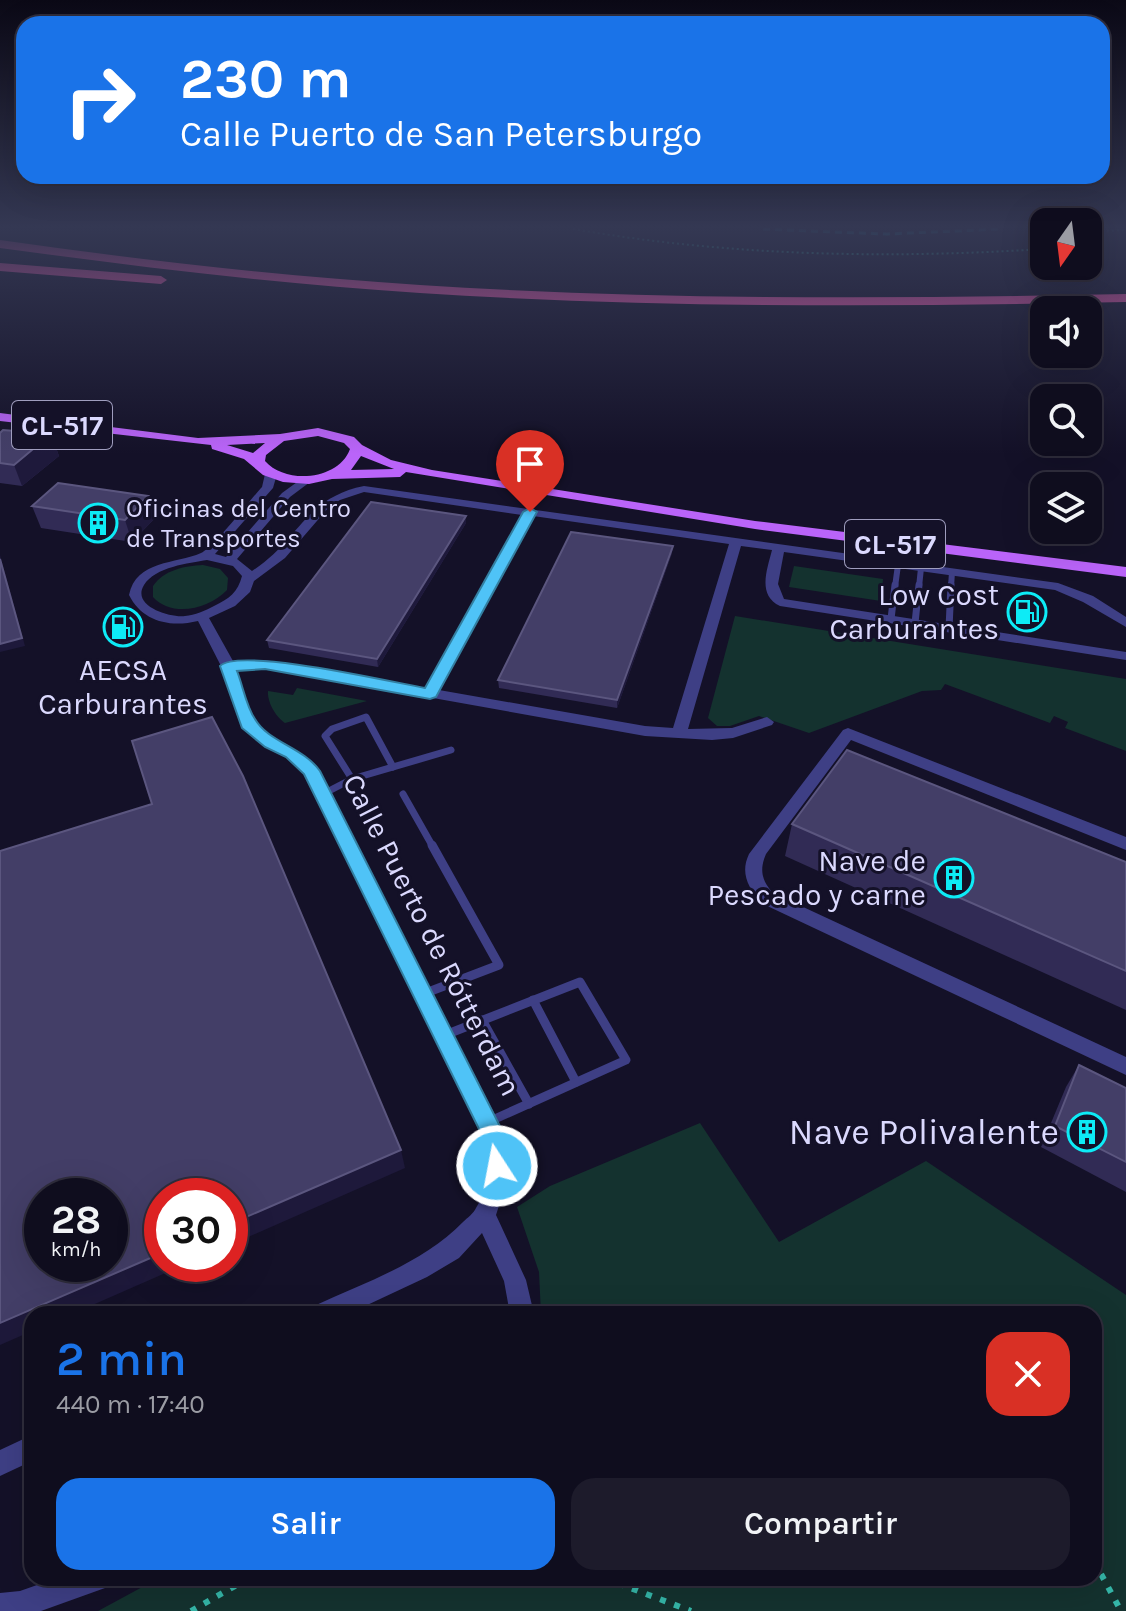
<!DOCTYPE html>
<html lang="es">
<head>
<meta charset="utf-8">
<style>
  body { margin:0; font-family:Karla,sans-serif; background:#1d1b2b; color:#f1f3f6; height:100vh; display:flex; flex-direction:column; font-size:30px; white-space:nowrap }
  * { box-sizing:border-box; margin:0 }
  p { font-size:26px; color:#9b9ca4 }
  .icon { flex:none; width:44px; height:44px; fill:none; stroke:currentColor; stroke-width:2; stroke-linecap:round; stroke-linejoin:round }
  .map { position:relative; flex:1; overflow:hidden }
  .sheet { position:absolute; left:24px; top:1306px; width:1078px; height:280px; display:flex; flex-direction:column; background:#0f0d1e; border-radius:24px; box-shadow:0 8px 32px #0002,0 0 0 2px #2f2d3c }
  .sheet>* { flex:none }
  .guide { position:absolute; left:16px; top:16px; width:1094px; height:168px; border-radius:24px; box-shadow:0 8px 32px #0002,0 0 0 2px #2f2d3c; background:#1a73e8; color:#fff; overflow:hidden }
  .needle { width:52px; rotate:194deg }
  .controls { position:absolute; left:1030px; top:208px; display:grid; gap:16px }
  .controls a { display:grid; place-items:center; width:72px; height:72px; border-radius:16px; background:#0f0d1e; box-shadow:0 8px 32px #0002,0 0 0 2px #2f2d3c; font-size:40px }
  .speed { position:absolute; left:24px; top:1178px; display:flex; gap:16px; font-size:40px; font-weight:700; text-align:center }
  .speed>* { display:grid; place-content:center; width:104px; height:104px; border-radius:50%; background:#0f0d1e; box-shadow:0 8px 32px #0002,0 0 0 2px #2f2d3c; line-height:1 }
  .speed small { font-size:20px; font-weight:400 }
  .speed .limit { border:12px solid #d22; background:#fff; color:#111 }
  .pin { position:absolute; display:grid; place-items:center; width:68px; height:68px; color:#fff; margin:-82px -34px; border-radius:50% 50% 50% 0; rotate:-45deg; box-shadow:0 0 8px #0007 }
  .pin .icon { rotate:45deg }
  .me { position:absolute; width:88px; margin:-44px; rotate:349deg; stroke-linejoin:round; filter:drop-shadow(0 0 6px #0008) }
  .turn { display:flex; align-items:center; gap:28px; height:168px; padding:0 32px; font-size:36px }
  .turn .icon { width:104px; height:104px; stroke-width:2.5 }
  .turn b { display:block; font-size:56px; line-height:68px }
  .round { display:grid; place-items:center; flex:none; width:84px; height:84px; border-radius:24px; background:#1d1b2b }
  .summary { display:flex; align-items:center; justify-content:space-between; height:136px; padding:0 32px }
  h1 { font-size:48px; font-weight:600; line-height:60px; color:#1a73e8 }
  .action { display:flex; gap:16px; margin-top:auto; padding:16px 32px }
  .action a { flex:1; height:92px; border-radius:24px; background:#1a73e8; color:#fff; font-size:32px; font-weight:600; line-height:92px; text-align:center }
  .action a+a { background:#1d1b2b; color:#f1f3f6 }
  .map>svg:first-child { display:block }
  .green { fill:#14322f }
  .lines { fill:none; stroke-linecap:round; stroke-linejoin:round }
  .path-far1 { stroke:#35b6a8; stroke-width:2; stroke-dasharray:2 3; stroke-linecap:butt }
  .path { stroke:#35b6a8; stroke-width:6; stroke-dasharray:6 9; stroke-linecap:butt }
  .lane-far2 { stroke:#3e3f85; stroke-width:6 }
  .lane-far1 { stroke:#3e3f85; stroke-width:7 }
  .lane { stroke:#3e3f85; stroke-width:9 }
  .street { fill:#3e3f85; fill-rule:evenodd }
  .primary { fill:#ba64f9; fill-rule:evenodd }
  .highway { fill:#f959ae; fill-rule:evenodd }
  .rail { stroke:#0debf6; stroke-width:3; stroke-dasharray:7 5; stroke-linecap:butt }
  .wall { fill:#312b55 }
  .shaded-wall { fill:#1e193b }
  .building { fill:#433e67; stroke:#5b567f; stroke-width:2; fill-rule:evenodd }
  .route { fill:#4fc3f7; stroke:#337fa1; stroke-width:2 }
  .labels { text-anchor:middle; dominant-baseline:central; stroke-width:6; stroke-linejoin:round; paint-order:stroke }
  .far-poi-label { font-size:26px; fill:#dbd9fe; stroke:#141128; text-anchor:start }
  .shield { fill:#141128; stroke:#9f9dbe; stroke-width:2 }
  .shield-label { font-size:28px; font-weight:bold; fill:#dbd9fe }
  .poi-label { font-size:30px; fill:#dbd9fe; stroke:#141128; text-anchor:end }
  .street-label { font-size:30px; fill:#dbd9fe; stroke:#141128 }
  .near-poi-label { font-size:36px; fill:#dbd9fe; stroke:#141128; text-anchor:end }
</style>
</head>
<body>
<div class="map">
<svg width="1126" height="1611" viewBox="0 0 1126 1611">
  <rect width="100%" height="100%" fill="#141128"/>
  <g class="green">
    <path d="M203,565l17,4 8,9 -1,12c-18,19 -55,28 -74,7v-11c11,-16 31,-20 50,-21z"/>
    <polygon points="794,566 883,579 881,601 789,587"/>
    <polygon points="735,616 1126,679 1126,751 1065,728 1068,722 1054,716 1050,723 945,684 941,690 922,691 809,733 759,716 730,726 717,726 708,718"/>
    <path d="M297,688l70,13 -82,22c-9,-6 -18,-21 -17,-32l25,4z"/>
    <polygon points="700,1123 779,1242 926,1161 1126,1295 1126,1611 98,1611 159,1578 1094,1578 1094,1314 541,1314 539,1272 517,1207 550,1186"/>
  </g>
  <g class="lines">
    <g class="path-far1">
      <path d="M573,229c157,27 312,30 471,20"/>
      <polyline points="1088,244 1094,244 1096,231 1126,230"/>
    </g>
    <g class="path">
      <polyline points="1094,1561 1121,1611"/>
      <polyline points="604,1578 691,1611"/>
      <polyline points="191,1611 249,1578"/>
    </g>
    <g class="lane-far2">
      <polyline points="895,587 898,565"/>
      <polyline points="919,587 921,568"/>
      <polyline points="951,587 952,572"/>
    </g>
    <g class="lane-far1">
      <polyline points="891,619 895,585"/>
      <polyline points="915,623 919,585"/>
      <polyline points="949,628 951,585"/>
      <polyline points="352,779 325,736 332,729 366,717 393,767"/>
      <polyline points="323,794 352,779 451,750"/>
      <polyline points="403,794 433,847"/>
    </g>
    <g class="lane">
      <polyline points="423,994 499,965 432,845"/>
      <polyline points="533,1000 576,1082"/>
      <polyline points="482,1020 529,1104"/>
      <polyline points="445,1035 580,982 626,1060 488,1122"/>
    </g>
    <g class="street">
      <path d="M271,471l6,3 -4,14 -58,66 11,3 56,-64 22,-16 10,2 -24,18 -53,62 15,12c47,-30 52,-73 112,-85l694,97 35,13 33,21v10l-43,-25 -28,-12 -271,-38 -6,32 6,15 342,53v8l-346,-54c-23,-11 -13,-36 -8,-56l-31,-4 -53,183 44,-1 35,-11 7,5 -2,3 -39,13 -21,2 -67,-4 -380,-68 -29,2c6,15 10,42 21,54 19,19 45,25 62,47l176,344c18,39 14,61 1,100l30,65 8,34h-24l-6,-33 -22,-48 -23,25 -32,19 -79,37h-38l4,-8c52,-24 109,-43 149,-84 4,-4 11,-9 13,-14 16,-25 13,-58 3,-84l-174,-350 -18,-17 -21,-10 -23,-20 -22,-61 -23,-45c-29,7 -56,0 -69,-26 7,-35 47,-31 72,-42 12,-5 49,-53 61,-66l3,-13zM364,492l158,23 -96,173 -161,-28 -32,1 -24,-43 26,-12 15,-14 4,-11 31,-23 44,-51 11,-7zM533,516l196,28 -56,184 -28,-2 -206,-36zM207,560l26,6 9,10c-4,16 -13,23 -28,30 -9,5 -19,9 -29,10 -15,2 -54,-10 -41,-31 11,-18 45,-22 63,-25z"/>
      <path d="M848,728l278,109v13l-275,-110 -85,114c-7,16 -4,27 7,39l353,164v18l-365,-172c-13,-16 -21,-30 -12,-49l94,-124z"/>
      <polygon points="32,1435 32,1461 0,1476 0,1450"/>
      <polygon points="57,1578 109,1578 105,1588 41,1611 0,1611 0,1593 20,1591"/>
    </g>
    <path class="primary" d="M0,413l198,25 82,-4 38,-6 36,9 8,8 29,15 41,10 323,51 371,46v10l-371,-48 -349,-57 -6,5 -68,2 -23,5 -26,-2 -20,-7 -19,-16 -32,-10 -1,-4 -211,-24zM318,436l26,7 6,6c-11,31 -64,36 -85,12l1,-6 18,-14zM265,443l-12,10 -26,-8zM361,456l33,13 -43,1z"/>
    <g class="highway">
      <path d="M0,240c140,20 279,36 420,45 235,15 471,14 706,9v8c-235,5 -471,6 -706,-9 -141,-9 -280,-26 -420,-45z"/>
      <polygon points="0,263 161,276 167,280 161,284 0,271"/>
    </g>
    <polyline class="rail" points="763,229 887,234 999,229"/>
  </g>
  <g class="wall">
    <polygon points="0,433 51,434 59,456 22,486 0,483"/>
    <polygon points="32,506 155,518 132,542 41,528"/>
    <polygon points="466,516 466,523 378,667 269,648 267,640"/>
    <polygon points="672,553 617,708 499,688 498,680"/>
    <polygon points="792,824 1126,862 1126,1010 785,856"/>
    <polygon points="1079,1065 1126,1088 1126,1192 1041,1147 1066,1087"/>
  </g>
  <g class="shaded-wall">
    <polygon points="51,434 59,456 22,486 14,465"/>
    <polygon points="148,496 155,518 132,542 125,520"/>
    <polygon points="466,516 466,523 378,667 377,659"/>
    <polygon points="673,546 672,553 617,708 617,700"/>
    <polygon points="0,555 25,646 0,652"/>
    <polygon points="401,1150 405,1168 230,1245 230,1224"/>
    <polygon points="162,1253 162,1264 186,1264 72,1314 32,1314 32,1331 0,1345 0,1323"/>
  </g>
  <g class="building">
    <polygon points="3,430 51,434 14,465 0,463 0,433"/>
    <polygon points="58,483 148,496 125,520 32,506"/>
    <polygon points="371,502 466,516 377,659 267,640"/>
    <polygon points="571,532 673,546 617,700 498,680"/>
    <polygon points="0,559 22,638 0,644"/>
    <path d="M212,717l31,59 158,374 -171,74v-28h-68v57l-162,70v-472l152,-47 -20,-63zM42,1196h68v68h-68z"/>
    <polygon points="847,750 1126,862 1126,971 792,824"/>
    <polygon points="1079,1065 1126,1088 1126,1162 1055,1126"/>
  </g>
  <linearGradient id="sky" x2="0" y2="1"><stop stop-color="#0b0916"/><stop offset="0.5" stop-color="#343853"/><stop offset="1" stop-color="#343853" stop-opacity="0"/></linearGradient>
  <rect width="1126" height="454" fill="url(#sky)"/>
  <path class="route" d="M530,508l7,4 -101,185 -6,2 -165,-30 -28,2c6,15 9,35 18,48 13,23 48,28 65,52l191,377 -5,26 -9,3 -8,-3 -4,-8 2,-18 -9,-21 -174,-353 -18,-17 -21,-10 -23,-19 -22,-62c20,-19 172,16 205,22l98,-176z"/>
  <defs>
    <g id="building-ring" transform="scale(2)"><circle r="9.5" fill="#141128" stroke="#0debf6" stroke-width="1.5"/><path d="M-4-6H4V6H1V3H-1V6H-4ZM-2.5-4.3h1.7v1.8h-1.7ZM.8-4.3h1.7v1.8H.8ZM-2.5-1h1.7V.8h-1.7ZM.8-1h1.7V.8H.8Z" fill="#0debf6"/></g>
    <g id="fuel-ring" transform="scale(2)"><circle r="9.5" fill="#141128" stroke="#0debf6" stroke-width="1.5"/><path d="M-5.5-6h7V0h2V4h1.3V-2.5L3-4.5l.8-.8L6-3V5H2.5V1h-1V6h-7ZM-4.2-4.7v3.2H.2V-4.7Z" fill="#0debf6"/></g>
  </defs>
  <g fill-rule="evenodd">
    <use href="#building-ring" x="98" y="523"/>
    <use href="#fuel-ring" x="1027" y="612"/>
    <use href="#fuel-ring" x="123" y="627"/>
    <use href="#building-ring" x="954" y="878"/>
    <use href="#building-ring" x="1087" y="1132"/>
  </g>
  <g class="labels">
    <g class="far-poi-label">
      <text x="126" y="508">Oficinas del Centro<tspan x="126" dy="30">de Transportes</tspan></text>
    </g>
    <g class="shield">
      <rect x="12" y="401" width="100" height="48" rx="6"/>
      <rect x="845" y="520" width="100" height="48" rx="6"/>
    </g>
    <g class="shield-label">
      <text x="62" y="425">CL-517</text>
      <text x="895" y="544">CL-517</text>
    </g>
    <g class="poi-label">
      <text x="999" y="595">Low Cost<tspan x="999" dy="34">Carburantes</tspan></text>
      <text x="123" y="670" text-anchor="middle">AECSA<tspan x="123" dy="34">Carburantes</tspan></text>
      <text x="926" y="861">Nave de<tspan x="926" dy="34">Pescado y carne</tspan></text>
    </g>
    <g class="street-label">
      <text transform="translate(432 935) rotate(63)">Calle Puerto de Rótterdam</text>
    </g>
    <g class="near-poi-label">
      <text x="1059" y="1132">Nave Polivalente</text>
    </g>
  </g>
</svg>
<div class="controls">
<a><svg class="needle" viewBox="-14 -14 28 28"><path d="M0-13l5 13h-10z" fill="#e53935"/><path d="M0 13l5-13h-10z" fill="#9b9ca4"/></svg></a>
<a><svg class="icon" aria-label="sound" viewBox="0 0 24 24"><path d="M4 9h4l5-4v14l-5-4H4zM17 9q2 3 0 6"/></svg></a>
<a><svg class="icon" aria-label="search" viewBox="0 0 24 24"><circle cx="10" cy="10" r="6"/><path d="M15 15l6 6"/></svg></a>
<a><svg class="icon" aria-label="layers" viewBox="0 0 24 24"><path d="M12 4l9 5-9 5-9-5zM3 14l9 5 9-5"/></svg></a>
</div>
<div class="speed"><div>28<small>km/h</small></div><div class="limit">30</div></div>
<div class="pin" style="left:530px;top:512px;background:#d93025"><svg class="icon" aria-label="arrive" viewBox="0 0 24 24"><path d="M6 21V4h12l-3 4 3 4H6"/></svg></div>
<svg class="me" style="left:497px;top:1166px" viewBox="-20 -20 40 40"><circle r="17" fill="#4fc3f7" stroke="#fff" stroke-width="3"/><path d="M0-11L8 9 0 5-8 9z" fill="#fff"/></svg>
<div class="guide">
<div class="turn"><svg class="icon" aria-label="right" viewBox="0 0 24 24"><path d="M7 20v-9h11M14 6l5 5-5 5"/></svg><div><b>230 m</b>Calle Puerto de San Petersburgo</div></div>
</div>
<section class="sheet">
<div class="summary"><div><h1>2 min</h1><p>440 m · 17:40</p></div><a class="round" style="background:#d93025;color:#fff"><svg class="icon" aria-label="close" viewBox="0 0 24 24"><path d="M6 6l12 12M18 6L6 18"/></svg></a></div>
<div class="action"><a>Salir</a><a>Compartir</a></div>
</section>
</div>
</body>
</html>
